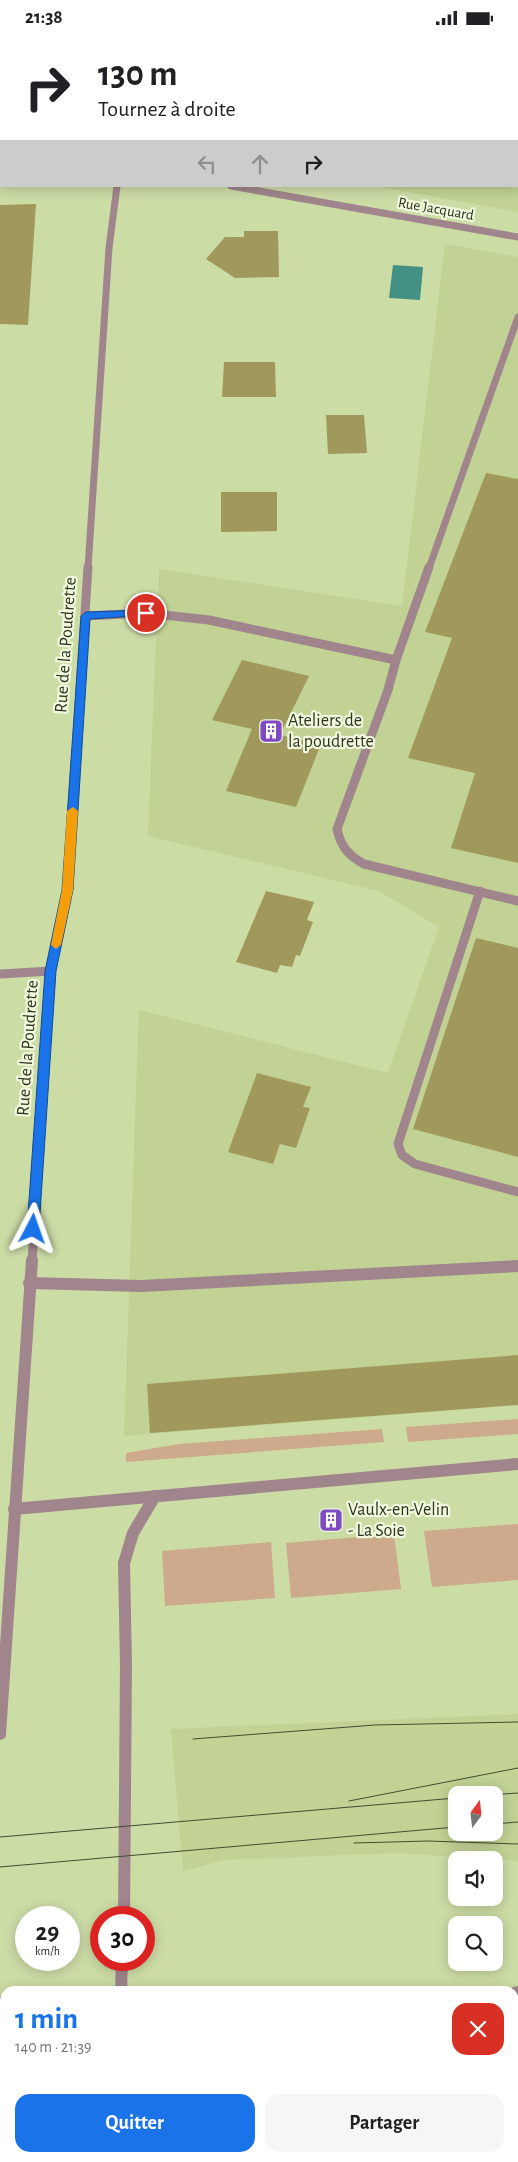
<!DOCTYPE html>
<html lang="fr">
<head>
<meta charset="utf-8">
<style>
  body { margin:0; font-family:"Alegreya Sans",sans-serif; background:#f6f6f6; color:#202124; height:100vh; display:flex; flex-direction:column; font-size:19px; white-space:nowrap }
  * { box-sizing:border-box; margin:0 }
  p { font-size:16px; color:#757577 }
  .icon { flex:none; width:28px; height:28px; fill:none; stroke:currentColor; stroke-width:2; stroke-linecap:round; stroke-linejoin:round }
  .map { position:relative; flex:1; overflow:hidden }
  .drawer { position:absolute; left:0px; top:1951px; width:519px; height:176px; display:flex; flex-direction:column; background:#fff; border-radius:15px 15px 0 0; box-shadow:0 2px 12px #0003 }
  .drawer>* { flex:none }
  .guide { position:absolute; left:0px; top:0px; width:519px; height:152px; box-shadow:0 2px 12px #0003; background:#fff; color:#202124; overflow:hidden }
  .needle { width:32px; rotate:15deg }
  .controls { position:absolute; left:448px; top:1751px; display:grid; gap:10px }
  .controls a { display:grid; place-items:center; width:55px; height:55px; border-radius:10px; background:#fff; box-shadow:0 2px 12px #0003; font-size:25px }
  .speed { position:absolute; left:15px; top:1871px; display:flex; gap:10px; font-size:25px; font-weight:700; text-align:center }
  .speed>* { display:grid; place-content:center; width:65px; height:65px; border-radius:50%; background:#fff; box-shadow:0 2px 12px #0003; line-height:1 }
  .speed small { font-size:12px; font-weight:400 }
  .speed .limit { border:8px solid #d22; background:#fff; color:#111 }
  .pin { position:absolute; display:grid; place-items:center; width:42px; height:42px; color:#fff; margin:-21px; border:2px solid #fff; border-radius:50%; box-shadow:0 1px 5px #0007 }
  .me { position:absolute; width:55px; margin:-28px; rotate:4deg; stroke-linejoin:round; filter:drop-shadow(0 0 4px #0008) }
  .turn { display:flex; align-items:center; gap:18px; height:105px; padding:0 15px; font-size:22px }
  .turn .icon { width:65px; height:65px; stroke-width:2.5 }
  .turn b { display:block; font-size:35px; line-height:42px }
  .lanes { display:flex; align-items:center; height:48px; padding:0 15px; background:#0003; justify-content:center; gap:25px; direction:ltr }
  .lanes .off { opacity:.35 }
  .round { display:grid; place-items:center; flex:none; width:52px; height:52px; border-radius:15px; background:#f6f6f6 }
  .overview { display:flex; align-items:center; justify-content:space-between; height:85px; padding:0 15px }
  h1 { font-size:30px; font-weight:700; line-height:38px; color:#1a73e8 }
  .button { display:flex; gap:10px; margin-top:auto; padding:10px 15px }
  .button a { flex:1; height:58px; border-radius:15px; background:#1a73e8; color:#fff; font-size:20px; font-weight:700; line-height:58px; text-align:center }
  .button a+a { background:#f6f6f6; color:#202124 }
  .status { display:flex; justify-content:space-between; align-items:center; height:35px; padding:0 25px; background:#fff; direction:ltr }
  .status svg { height:14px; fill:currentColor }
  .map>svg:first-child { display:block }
  .built { fill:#c1d294; fill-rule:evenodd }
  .green { fill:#ceaa8c }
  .water { fill:#429184 }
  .building { fill:#a1985c }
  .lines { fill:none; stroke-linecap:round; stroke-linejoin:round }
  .lane-far2 { stroke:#a0868c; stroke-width:7 }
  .lane-far1 { stroke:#a0868c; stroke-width:9 }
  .lane { stroke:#a0868c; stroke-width:12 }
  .street-far2 { stroke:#a0868c; stroke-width:7 }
  .street-far1 { stroke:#a0868c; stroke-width:9 }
  .street { stroke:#a0868c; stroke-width:12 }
  .tram { stroke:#444c31; stroke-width:1 }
  .route { fill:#1a73e8; stroke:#114b97 }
  .slow { fill:#f59e0b }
  .labels { text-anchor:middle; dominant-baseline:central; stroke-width:4.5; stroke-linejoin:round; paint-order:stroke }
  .far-street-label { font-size:15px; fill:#2e341e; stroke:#f0f9dd }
  .street-label { font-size:18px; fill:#2e341e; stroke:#f0f9dd }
  .poi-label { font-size:18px; fill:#2e341e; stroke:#f0f9dd; text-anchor:start }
</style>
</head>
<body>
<div class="status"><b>21:38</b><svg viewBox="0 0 49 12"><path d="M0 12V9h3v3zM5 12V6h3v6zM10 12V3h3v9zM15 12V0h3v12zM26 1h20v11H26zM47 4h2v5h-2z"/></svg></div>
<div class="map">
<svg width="518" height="2127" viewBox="0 0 518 2127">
  <rect width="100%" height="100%" fill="#ccdca5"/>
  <g class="built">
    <polygon points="265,0 518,0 518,177 375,151 518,151 518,1"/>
    <polygon points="445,209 518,222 518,1370 124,1401 139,975 388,1038 439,892 379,856 148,801 159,534 402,571"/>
    <path d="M518,1679v147l-121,-8 -172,7 -42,11 -12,-142zM456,1760h38v38h-38z"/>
  </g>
  <g class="green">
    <polygon points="518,1384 518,1399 408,1407 406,1392"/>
    <polygon points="382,1394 384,1407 126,1427 126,1418 179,1409"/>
    <polygon points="518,1489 518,1545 432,1552 424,1496"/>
    <polygon points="394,1499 401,1554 291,1563 286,1508"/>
    <polygon points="271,1507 275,1563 165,1571 162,1516"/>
  </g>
  <polygon class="water" points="393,230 423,232 420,265 389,263"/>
  <g class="building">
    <polygon points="36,169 28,290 0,289 0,170"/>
    <polygon points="244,196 278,196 279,242 235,243 206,224 225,202 244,202"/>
    <polygon points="224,327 275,327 276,362 222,362"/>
    <polygon points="326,380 364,380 367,418 328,419"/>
    <polygon points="486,438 518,444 518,828 451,813 475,738 408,723 452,603 425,597"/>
    <polygon points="221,457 277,457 277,496 221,497"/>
    <polygon points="242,625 309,641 280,700 321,709 296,772 226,756 252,694 212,685"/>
    <polygon points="266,856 314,867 307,885 313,887 300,921 296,920 292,932 280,930 277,938 236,927"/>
    <polygon points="476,903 518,913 518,1122 413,1094"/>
    <polygon points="257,1038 311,1052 303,1072 310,1073 296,1113 280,1109 273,1129 228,1117"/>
    <polygon points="518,1320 518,1370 150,1398 147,1349"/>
  </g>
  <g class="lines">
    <polyline class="lane-far2" points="429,533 518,282"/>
    <g class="lane-far1">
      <path d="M86,581l60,-3 63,7 187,40 -8,30 -51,139c4,18 11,26 27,35l154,37"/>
      <polyline points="396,625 429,532"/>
      <polyline points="480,856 398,1109 402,1120 415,1129 518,1157"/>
    </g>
    <g class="lane">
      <polyline points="29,1248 141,1251 518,1231"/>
      <polyline points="14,1474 518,1429"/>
      <polyline points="124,1882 126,1631 124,1528 133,1498 155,1461"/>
      <polyline points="121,1956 122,1925"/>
    </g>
    <g class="street-far2">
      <polyline points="231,151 518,202"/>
      <polyline points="88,533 109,213 117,151"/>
    </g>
    <g class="street-far1">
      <polyline points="0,939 51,936"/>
      <polyline points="32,1226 51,936 67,855 88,532"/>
    </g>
    <g class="street">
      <polyline points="0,1699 32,1225"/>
      <polyline points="514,1958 518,1957"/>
      <polyline points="0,1967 5,1967"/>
    </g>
    <g class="tram">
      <polyline points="193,1704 375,1690 518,1687"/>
      <polyline points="490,1760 518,1758"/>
      <polyline points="349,1766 518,1733"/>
      <polyline points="494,1789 518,1787"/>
      <polyline points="0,1802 456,1763"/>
      <polyline points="354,1808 428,1806 518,1809"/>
      <polyline points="0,1832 456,1792"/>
    </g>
  </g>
  <polygon class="route" points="146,575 149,576 149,580 90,584 73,855 56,936 39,1194 33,1200 27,1194 45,936 62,855 81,581 86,577"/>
  <polygon class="slow" points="73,772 78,776 73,855 61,910 56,914 51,910 62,855 67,776"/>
  <defs>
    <g id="building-square" transform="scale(1.25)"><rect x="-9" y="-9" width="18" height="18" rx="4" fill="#804bc2" stroke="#f0f9dd"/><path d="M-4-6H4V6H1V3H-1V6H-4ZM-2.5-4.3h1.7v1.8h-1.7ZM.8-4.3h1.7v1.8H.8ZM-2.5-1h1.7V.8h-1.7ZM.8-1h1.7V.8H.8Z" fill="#fff"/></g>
  </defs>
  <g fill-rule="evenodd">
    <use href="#building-square" x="271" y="696"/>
    <use href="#building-square" x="331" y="1485"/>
  </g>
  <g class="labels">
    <g class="far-street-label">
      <text transform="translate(436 174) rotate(10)">Rue Jacquard</text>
    </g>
    <g class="street-label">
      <text transform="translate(66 610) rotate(-86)">Rue de la Poudrette</text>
      <text transform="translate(28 1013) rotate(-86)">Rue de la Poudrette</text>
    </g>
    <g class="poi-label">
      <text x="288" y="686">Ateliers de<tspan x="288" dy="21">la poudrette</tspan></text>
      <text x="348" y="1475">Vaulx-en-Velin<tspan x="348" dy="21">- La Soie</tspan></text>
    </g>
  </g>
</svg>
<div class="controls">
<a><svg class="needle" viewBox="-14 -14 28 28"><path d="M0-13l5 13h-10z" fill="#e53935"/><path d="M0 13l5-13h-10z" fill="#757577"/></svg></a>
<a><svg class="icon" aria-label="sound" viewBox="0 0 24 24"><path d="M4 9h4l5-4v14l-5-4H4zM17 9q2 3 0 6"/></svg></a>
<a><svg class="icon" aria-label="search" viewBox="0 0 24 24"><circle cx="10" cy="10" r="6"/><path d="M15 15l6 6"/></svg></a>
</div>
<div class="speed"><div>29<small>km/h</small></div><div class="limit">30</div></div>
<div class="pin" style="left:146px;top:578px;background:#d93025"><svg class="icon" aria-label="arrive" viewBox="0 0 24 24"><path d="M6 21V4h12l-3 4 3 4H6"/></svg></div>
<svg class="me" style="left:33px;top:1194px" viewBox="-20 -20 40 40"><path d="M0-17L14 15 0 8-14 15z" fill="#1a73e8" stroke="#fff" stroke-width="4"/></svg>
<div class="guide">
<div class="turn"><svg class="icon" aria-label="right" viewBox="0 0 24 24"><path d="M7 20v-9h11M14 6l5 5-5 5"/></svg><div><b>130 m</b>Tournez à droite</div></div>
<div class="lanes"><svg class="icon off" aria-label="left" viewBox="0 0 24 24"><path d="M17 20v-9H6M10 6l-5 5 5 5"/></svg><svg class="icon off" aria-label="ahead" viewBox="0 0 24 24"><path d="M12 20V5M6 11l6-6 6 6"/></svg><svg class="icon" aria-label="right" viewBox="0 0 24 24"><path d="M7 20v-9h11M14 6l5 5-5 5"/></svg></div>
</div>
<section class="drawer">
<div class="overview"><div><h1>1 min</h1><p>140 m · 21:39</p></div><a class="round" style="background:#d93025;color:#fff"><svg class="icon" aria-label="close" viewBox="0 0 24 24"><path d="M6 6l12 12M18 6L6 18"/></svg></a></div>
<div class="button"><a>Quitter</a><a>Partager</a></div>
</section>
</div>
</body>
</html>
